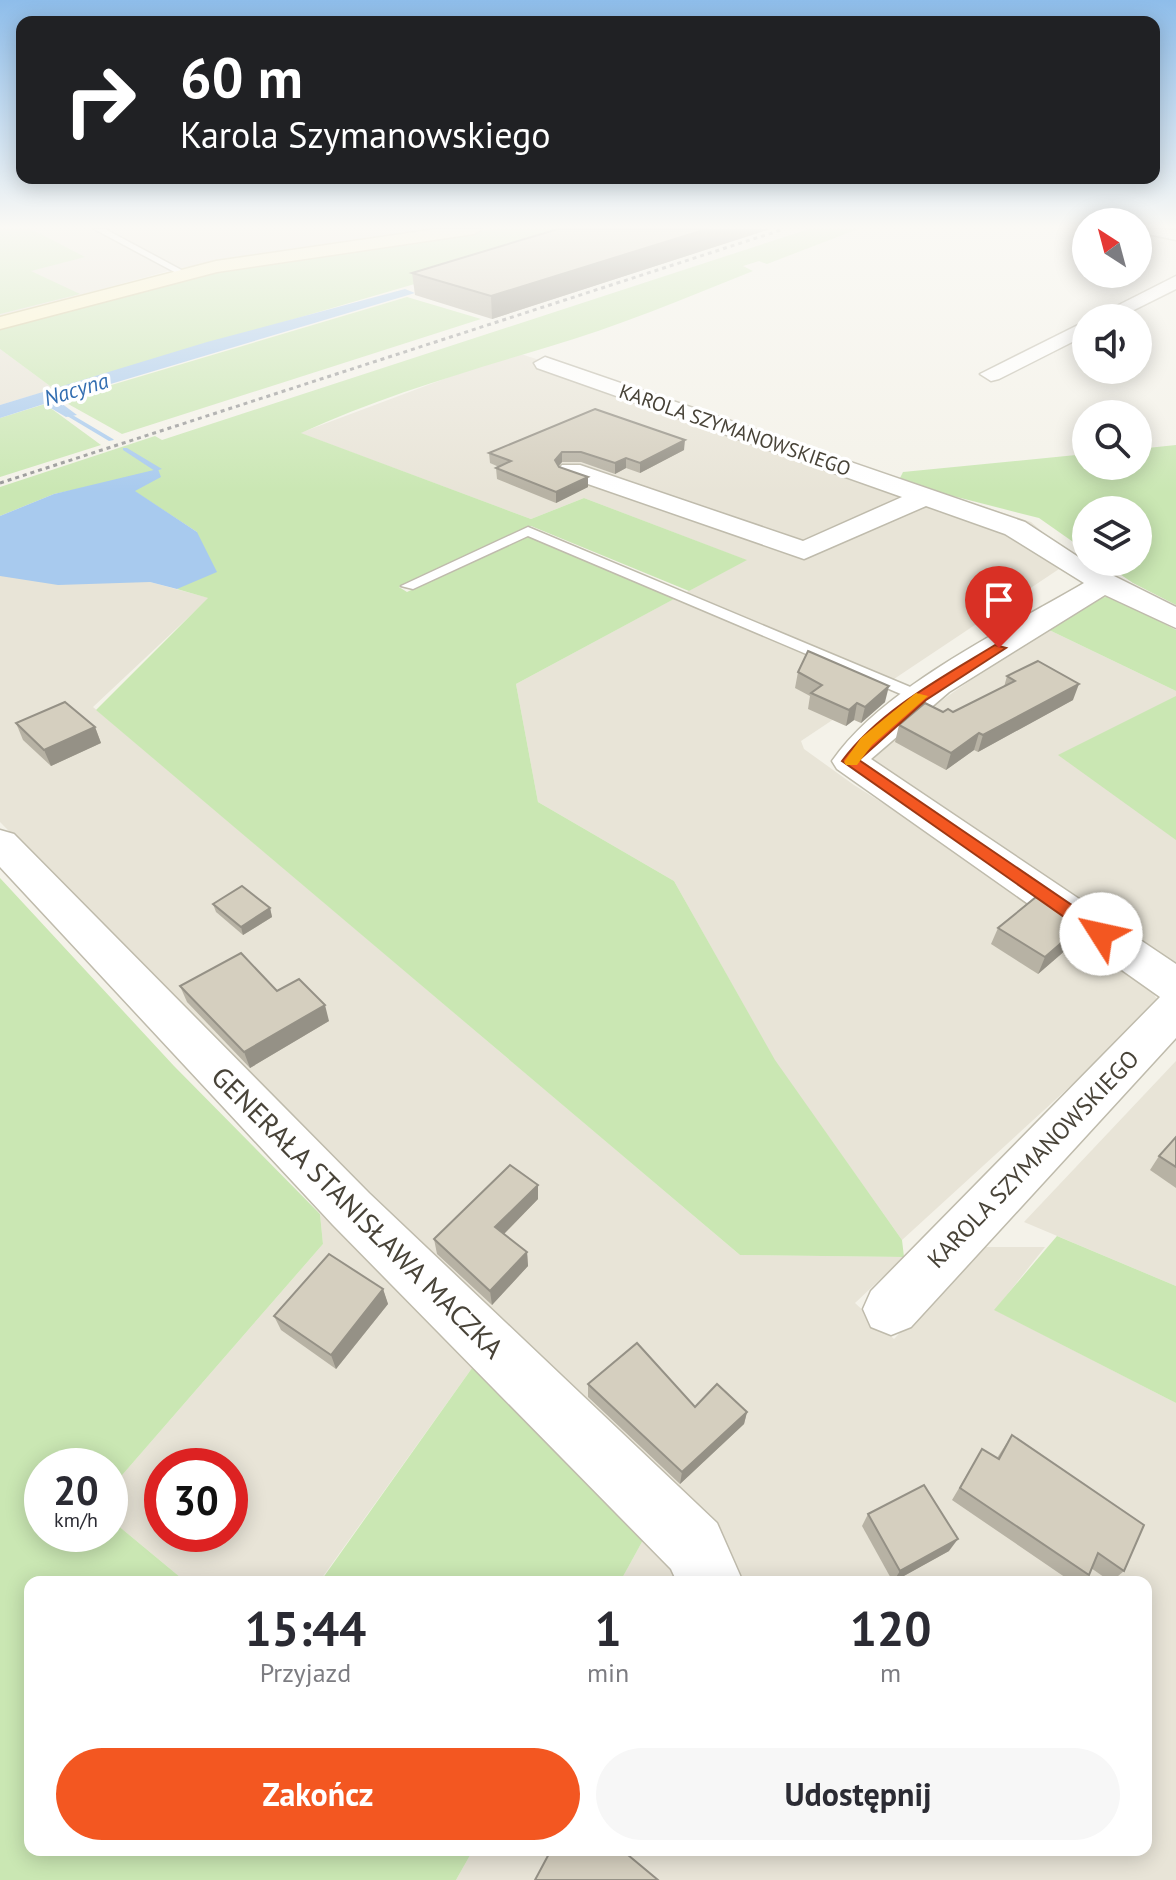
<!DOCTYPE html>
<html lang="pl">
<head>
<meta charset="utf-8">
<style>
  body { margin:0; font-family:"PT Sans",sans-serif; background:#f7f7f7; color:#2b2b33; height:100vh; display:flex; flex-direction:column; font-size:30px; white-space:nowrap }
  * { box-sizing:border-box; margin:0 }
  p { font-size:26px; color:#7c7c81 }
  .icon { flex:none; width:44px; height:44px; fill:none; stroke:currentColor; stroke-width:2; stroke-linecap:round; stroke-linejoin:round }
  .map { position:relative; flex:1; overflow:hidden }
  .sheet { position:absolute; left:24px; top:1576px; width:1128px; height:280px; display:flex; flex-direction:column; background:#fff; border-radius:16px; box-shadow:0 4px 20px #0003 }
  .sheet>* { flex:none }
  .top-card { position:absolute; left:16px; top:16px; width:1144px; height:168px; border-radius:16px; box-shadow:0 4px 20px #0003; background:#202124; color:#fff; overflow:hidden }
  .needle { width:52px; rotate:324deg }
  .tools { position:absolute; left:1072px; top:208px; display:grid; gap:16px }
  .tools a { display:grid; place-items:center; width:80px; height:80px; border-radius:50%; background:#fff; box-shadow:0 4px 20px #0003; font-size:40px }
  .speed { position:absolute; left:24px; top:1448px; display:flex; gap:16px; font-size:40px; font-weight:700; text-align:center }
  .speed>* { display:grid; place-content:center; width:104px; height:104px; border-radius:50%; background:#fff; box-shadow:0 4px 20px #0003; line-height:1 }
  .speed small { font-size:20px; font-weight:400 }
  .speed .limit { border:12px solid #d22; background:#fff; color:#111 }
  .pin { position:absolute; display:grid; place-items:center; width:68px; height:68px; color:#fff; margin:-82px -34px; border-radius:50% 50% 50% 0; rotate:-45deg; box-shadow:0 0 8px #0007 }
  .pin .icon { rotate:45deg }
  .me { position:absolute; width:88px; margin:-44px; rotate:305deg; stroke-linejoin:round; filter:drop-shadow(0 0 6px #0008) }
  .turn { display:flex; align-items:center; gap:28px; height:168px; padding:0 32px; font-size:36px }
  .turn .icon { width:104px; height:104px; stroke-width:2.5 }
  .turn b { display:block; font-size:56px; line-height:68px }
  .eta { display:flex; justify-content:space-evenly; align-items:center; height:136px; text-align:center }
  .eta b { font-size:48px; font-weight:600; line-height:56px }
  .button { display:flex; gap:16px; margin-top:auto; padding:16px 32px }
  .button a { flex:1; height:92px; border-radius:48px; background:#f35721; color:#fff; font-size:32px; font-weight:600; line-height:92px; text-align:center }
  .button a+a { background:#f7f7f7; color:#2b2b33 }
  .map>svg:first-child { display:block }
  .residential { fill:#e8e4d7; fill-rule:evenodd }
  .green { fill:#cae7b3 }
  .water { fill:#a8caee }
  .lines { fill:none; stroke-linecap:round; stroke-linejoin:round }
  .stream { fill:#a8caee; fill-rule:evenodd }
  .lane-casing { stroke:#bfbbac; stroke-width:3 }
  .street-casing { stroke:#bfbbac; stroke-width:3 }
  .secondary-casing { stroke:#d2c99a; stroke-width:3 }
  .lane { fill:#fff; fill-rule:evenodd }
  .street { fill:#fff; fill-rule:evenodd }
  .secondary { fill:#fdf6ca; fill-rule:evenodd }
  .rail { stroke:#989898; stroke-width:3; stroke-dasharray:4 4; stroke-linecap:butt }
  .wall { fill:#b7b2a4 }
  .shaded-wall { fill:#959186 }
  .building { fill:#d5cfbf; stroke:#959186; stroke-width:2 }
  .route { fill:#f35721; stroke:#9e3915; stroke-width:2 }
  .slow { fill:#f59e0b }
  .labels { text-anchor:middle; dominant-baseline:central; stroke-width:7; stroke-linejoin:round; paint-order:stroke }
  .far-street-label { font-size:20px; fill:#484338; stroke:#fff }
  .far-water-label { font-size:22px; font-style:italic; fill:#336eb1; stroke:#fff }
  .street-label { font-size:24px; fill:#484338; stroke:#fff }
  .near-street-label { font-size:28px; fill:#484338; stroke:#fff }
</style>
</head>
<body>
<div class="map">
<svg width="1176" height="1880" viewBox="0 0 1176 1880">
  <rect width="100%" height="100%" fill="#f4f2e9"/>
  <g class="residential">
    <polygon points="0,229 450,229 175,269 0,317"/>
    <polygon points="0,349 54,389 0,405"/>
    <polygon points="521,354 1031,522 1100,582 1059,569 801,741 804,749 854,785 986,868 1144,979 1160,1004 902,1240 775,1061 674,881 538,802 516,684 746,560 584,498 531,519 300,433 492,361"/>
    <polygon points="4,575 150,582 209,598 93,707 740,1255 904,1257 855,1303 894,1339 982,1247 1045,1247 995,1310 1176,1403 1176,1880 456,1880 473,1850 1146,1850 1146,1582 620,1582 648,1531 366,1191 0,822 0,576"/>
    <polygon points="1045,628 1176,691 1176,968 873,760 888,738"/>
    <polygon points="1176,1061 1176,1286 1024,1222"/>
    <path d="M320,1214l157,147 -158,221h-133l-76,-63v-30l213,-245zM162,1466h68v68h-68z"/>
  </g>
  <g class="green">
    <polygon points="0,229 31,229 85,257 31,271 80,294 0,314"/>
    <polygon points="492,229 604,229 54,389 0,349 0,330 183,277"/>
    <path d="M809,229h49l-91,35 -8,-3 -16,5 10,5c-68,27 -136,56 -205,76 -83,25 -169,50 -247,86l230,86 53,-21 163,62 -58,31 -158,-65 -132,61 8,5 121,-58 146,65 -158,85 22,118 136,79 101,179 127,180 2,17 -164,-2 -644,-545 112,-112 -31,-9 7,-5 13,-52 -63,-41 11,-16 -91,19 -54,22v-29l155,-51 7,4z"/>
    <polygon points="407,297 481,319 122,434 61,400"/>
    <polygon points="45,404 101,445 0,477 0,418"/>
    <polygon points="1176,445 1176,605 1133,583 1102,562 1138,562 1138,510 1086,510 1086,551 1039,518 898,482 903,472 1086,454 1086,466 1138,466 1138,449"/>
    <polygon points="1113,596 1176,630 1176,691 1045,628 1092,599"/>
    <polygon points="1176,696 1176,840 1058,755"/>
    <polygon points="0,878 174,1066 320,1214 323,1244 110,1489 110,1466 42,1466 42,1534 110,1534 110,1519 186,1582 30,1582 30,1850 473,1850 456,1880 0,1880"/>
    <polygon points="1057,1236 1176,1286 1176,1403 994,1310"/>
    <polygon points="477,1361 648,1531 620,1582 320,1582"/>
  </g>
  <g class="water">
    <polygon points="405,289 415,293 57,400 77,415 66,417 44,404 0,418 0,405 207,342"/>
    <polygon points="158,469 161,477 135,491 197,532 217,572 177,589 150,582 58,585 0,576 0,516 54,494"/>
  </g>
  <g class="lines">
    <g class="stream">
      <polygon points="59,407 113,439 114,440 109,441 57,410 56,409"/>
      <polygon points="123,448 127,448 162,469 155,471 123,450"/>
    </g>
    <g class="lane-casing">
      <g id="lane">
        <polygon points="94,229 105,229 189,274 182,276"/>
        <polygon points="528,527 927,694 929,697 927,700 915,700 528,536 413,589 401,586"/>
      </g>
    </g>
    <g class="street-casing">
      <g id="street">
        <polygon points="1141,229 1176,230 1176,240 1143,233"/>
        <polygon points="1176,276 1176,289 1118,318 1093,318"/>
        <polygon points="1086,321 1086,335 999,379 991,381 980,374"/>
        <path d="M545,357l480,165 61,40 90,45v21l-71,-33 -156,97 -78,67 305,205v74l-265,289 -20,8 -20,-8 -8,-18 8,-18 289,-294 -323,-228 -5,-8c51,-74 175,-133 252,-178l-79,-49 -79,-28 -122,53 -242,-84 -4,-5 4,-5h18l223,76 99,-44 -365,-129 -3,-5z"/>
        <polygon points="0,830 14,834 369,1193 717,1523 743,1582 677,1582 671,1569 333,1225 0,867"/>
      </g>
    </g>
    <g class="secondary-casing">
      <polygon id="secondary" points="436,229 482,229 474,234 217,272 0,329 0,317 216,261"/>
    </g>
    <use href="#lane" class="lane"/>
    <use href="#street" class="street"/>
    <use href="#secondary" class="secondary"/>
    <polyline class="rail" points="0,483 784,229"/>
  </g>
  <g class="wall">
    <polygon points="558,229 770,229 492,319 415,295 412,273"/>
    <polygon points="684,450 640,473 626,468 615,474 581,462 562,462 559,466 559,467 588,487 556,503 497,479 496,468 499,467 490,463 489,453"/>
    <polygon points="798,672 885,702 861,723 854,720 846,726 808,709 810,696 795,688"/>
    <polygon points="1007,676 1073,700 978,752 974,750 946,770 895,742 899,725 943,712 953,712 1004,687"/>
    <polygon points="16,723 95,727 101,743 51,766 23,740"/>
    <polygon points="213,904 270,908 272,917 243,935 216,912"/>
    <polygon points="998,928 1075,942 1038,974 991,944"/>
    <polygon points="180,986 329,1021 250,1068 187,1002"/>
    <polygon points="1176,1137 1176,1188 1150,1170 1159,1156"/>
    <polygon points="538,1185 538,1199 504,1234 527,1252 528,1266 492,1305 437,1254 434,1239"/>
    <polygon points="383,1289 388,1304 336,1369 281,1330 274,1316"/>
    <polygon points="588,1384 695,1407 747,1412 744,1424 680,1484 588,1397"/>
    <polygon points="1012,1435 1124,1571 1111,1582 1091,1568 1089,1575 1081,1582 1072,1582 952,1500 982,1449 997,1458"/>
    <polygon points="868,1514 949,1551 893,1582 862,1526"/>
  </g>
  <g class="shaded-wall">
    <polygon points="707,229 770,229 492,319 491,296"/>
    <polygon points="685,440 684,450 640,473 640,463"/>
    <polygon points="562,452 562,462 555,470 555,460"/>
    <polygon points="626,458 626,468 615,474 615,463"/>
    <polygon points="588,477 588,487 556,503 556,492"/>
    <polygon points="1079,684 1073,700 978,752 983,735"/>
    <polygon points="889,686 885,702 861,723 865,707"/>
    <polygon points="857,703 854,720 846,726 849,710"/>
    <polygon points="95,727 101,743 51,766 44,750"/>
    <polygon points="979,733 974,750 946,770 951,753"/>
    <polygon points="270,908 272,917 243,935 241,927"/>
    <polygon points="1082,925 1075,942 1038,974 1045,957"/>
    <polygon points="325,1005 329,1021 250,1068 244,1052"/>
    <polygon points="538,1185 538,1199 497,1241 495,1227"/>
    <polygon points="527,1252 528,1266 492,1305 490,1291"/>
    <polygon points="383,1289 388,1304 336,1369 331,1355"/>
    <polygon points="747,1412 744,1424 680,1484 682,1472"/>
    <polygon points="958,1539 949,1551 893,1582 900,1571"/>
  </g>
  <g class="building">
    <polygon points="558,229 707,229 491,296 412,273"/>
    <polygon points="595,409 685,440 640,463 626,458 615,463 581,452 562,452 555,460 559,467 588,477 556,492 496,468 511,461 489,453"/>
    <polygon points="808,651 889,686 865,707 857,703 849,710 811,693 822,685 798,672"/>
    <polygon points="1038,661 1079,684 983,735 979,733 951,753 899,725 925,703 943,712 948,709 953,712 1015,681 1007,676"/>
    <polygon points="65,702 95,727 44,750 16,723"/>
    <polygon points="242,886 270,908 241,927 213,904"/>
    <polygon points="1036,897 1082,925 1045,957 998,928"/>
    <polygon points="241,953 277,991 299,979 325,1005 244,1052 180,986"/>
    <polygon points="1176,1137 1176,1167 1159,1156"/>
    <polygon points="510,1165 538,1185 495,1227 527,1252 490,1291 434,1239"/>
    <polygon points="329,1254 383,1289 331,1355 274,1316"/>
    <polygon points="637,1343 695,1407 717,1384 747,1412 682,1472 588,1384"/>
    <polygon points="1012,1435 1144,1525 1124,1571 1098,1553 1089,1575 960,1488 982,1449 999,1459"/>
    <polygon points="924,1485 958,1539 900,1571 868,1514"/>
    <polygon points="551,1850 622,1850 658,1880 535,1880"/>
  </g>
  <linearGradient id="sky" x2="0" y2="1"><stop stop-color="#8ebdea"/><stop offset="0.46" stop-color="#faf9f5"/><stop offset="1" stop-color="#faf9f5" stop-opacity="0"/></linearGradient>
  <rect width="1176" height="493" fill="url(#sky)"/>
  <path class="route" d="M995,645l11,3 -80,52 -67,60 248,169v9h-13l-252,-177c38,-51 99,-83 153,-116z"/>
  <polygon class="slow" points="916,693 928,696 872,745 857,765 846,765 844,762 861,738"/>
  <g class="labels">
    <g class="far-street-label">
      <text transform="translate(735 430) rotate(19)">KAROLA SZYMANOWSKIEGO</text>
    </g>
    <g class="far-water-label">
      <text transform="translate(76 389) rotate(-17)">Nacyna</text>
    </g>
    <g class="street-label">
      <text transform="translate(1033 1159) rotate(-46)">KAROLA SZYMANOWSKIEGO</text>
    </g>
    <g class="near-street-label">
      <text transform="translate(358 1212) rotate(45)">GENERAŁA STANISŁAWA MACZKA</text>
    </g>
  </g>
</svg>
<div class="tools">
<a><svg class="needle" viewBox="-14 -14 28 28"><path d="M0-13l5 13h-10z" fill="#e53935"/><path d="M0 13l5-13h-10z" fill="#7c7c81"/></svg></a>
<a><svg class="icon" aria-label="sound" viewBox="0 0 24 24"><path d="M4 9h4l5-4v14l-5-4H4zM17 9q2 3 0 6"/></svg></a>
<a><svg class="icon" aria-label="search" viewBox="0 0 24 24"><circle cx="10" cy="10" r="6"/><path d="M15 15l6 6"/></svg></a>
<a><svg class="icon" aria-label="layers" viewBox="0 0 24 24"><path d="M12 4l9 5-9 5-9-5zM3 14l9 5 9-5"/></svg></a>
</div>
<div class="speed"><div>20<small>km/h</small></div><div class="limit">30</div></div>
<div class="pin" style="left:999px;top:648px;background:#d93025"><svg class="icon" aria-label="arrive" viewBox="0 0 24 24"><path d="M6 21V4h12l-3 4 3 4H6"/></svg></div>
<svg class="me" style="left:1101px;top:934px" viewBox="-20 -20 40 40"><circle r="19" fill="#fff"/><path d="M0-13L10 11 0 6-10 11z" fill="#f35721"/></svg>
<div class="top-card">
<div class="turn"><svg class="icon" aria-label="right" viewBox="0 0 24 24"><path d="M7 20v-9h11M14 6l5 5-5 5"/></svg><div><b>60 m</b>Karola Szymanowskiego</div></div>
</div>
<section class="sheet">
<div class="eta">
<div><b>15:44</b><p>Przyjazd</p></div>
<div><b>1</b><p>min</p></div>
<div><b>120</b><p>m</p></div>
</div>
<div class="button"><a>Zakończ</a><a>Udostępnij</a></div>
</section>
</div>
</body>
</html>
